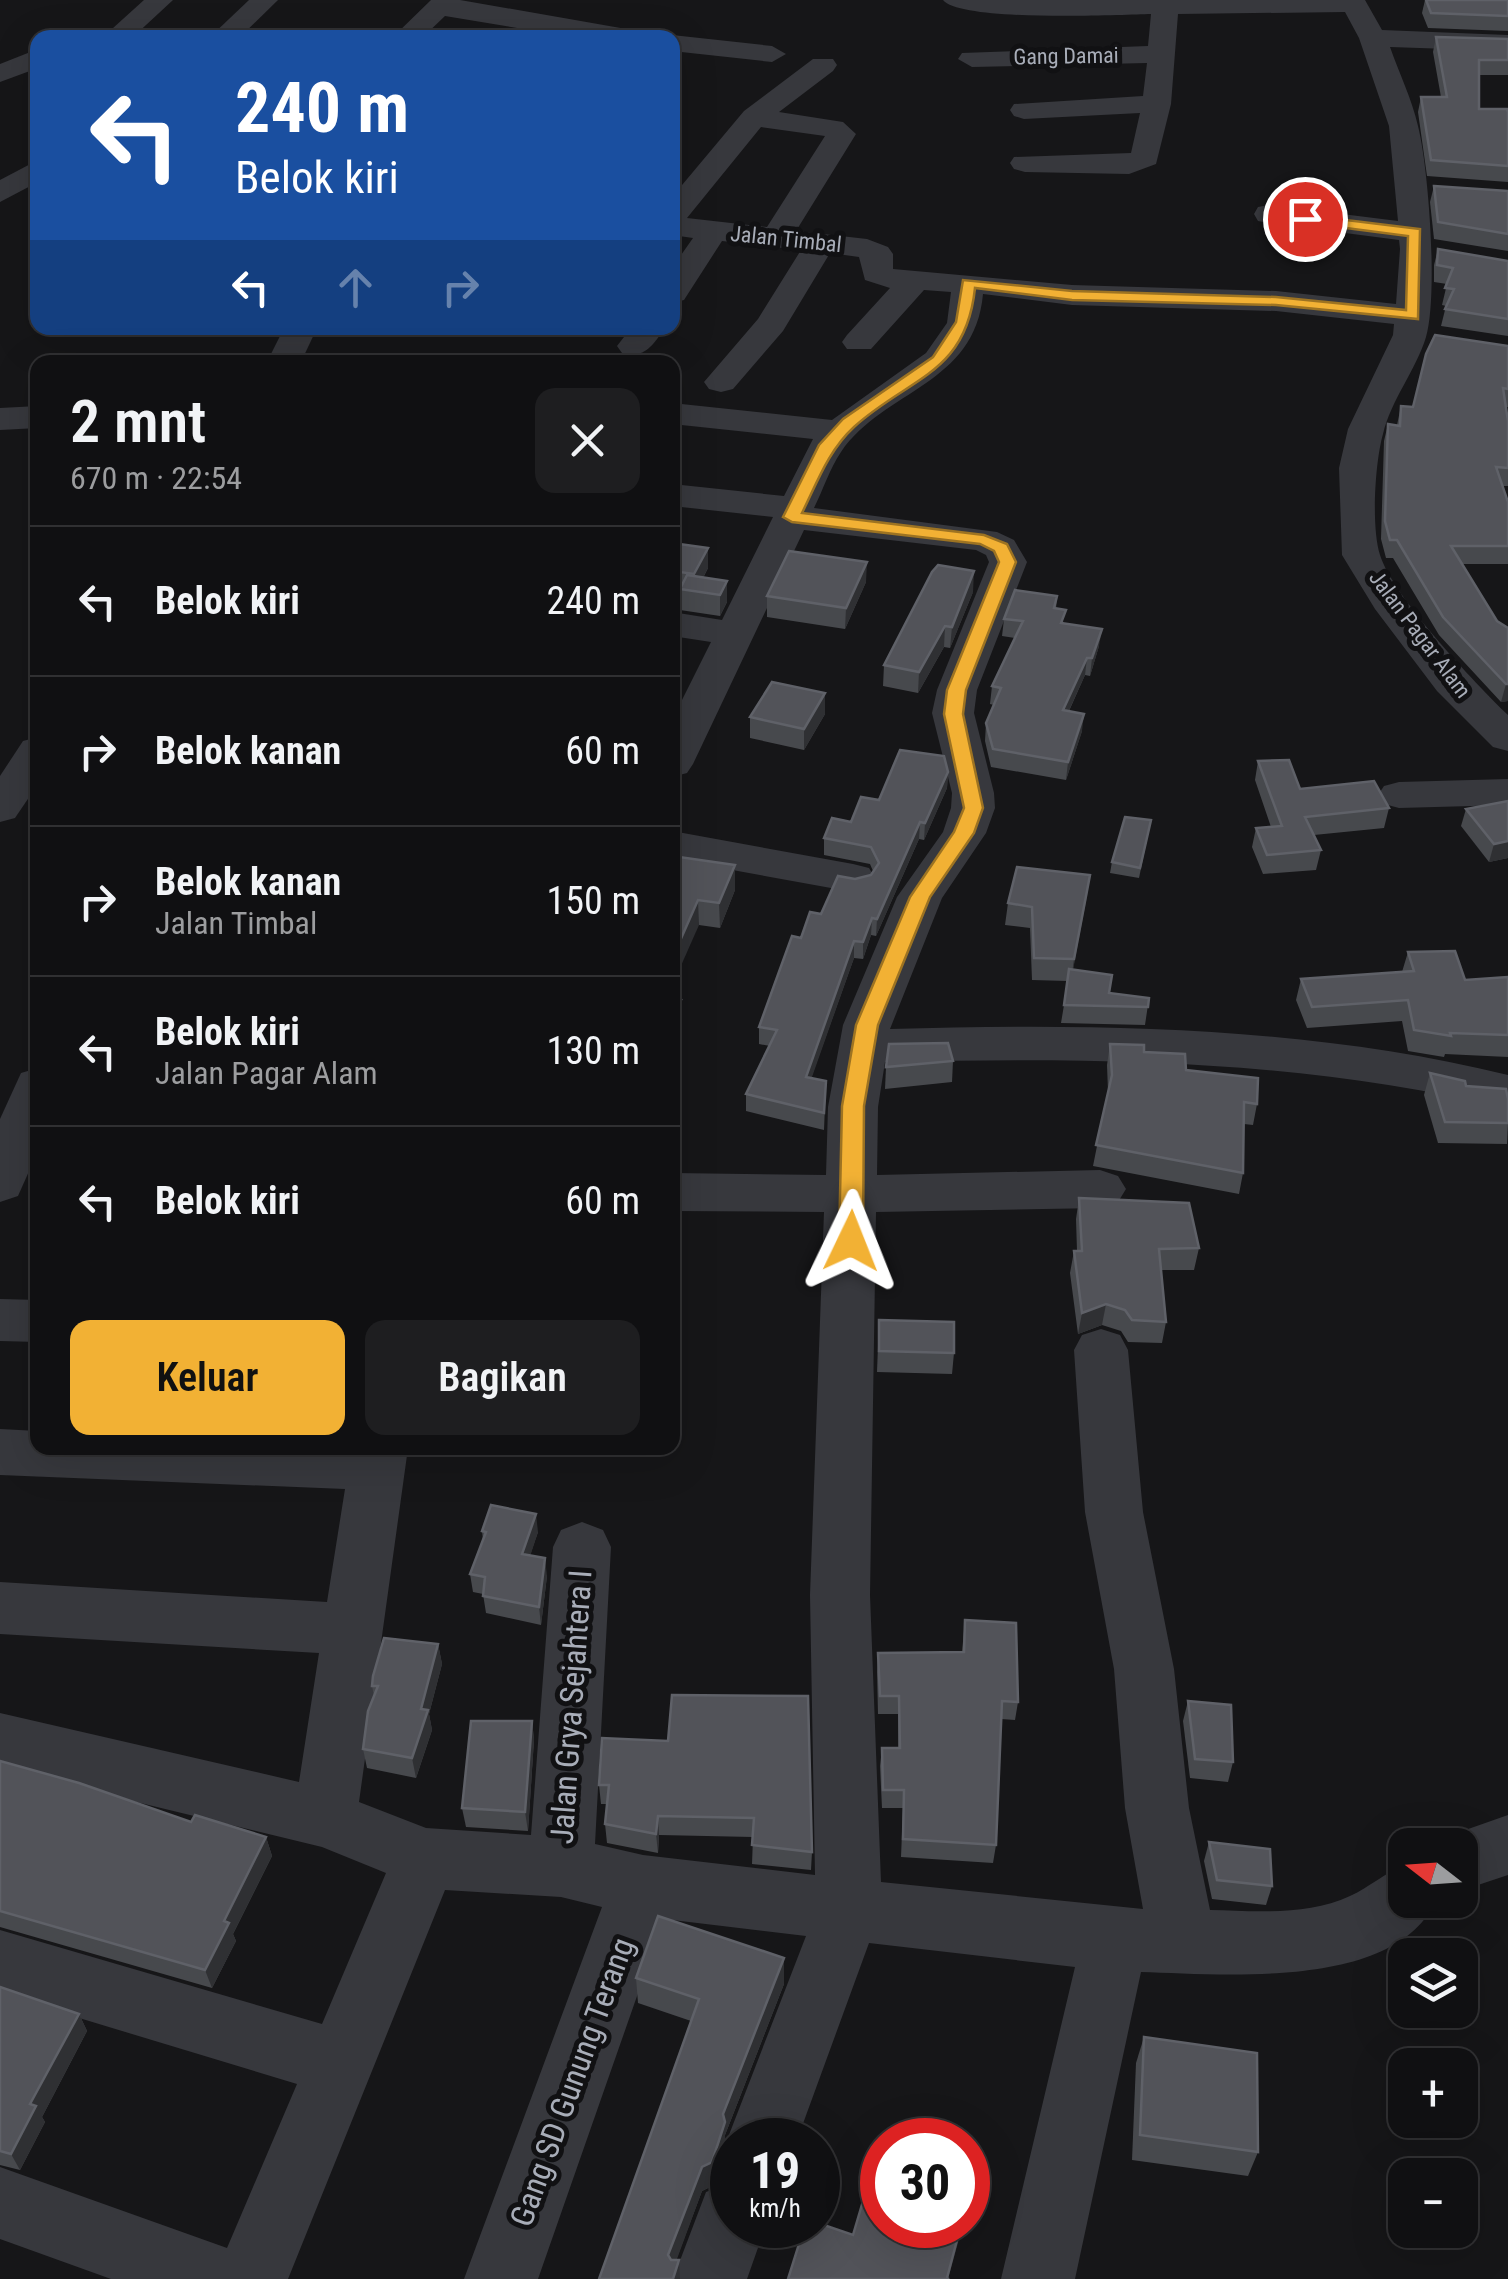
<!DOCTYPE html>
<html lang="id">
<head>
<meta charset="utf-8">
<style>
  body { margin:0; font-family:"Roboto Condensed",sans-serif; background:#1e1e20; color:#f1f3f6; height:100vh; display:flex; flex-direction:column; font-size:38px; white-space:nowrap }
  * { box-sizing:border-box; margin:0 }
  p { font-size:32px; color:#9c9d9f }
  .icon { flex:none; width:55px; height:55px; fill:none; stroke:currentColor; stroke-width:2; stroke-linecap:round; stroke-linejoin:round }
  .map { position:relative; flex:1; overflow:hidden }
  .drawer { position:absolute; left:30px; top:355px; width:650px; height:1100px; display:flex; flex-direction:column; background:#101012; border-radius:20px; box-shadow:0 10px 40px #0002,0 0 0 2px #303032 }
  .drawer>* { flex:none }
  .banner { position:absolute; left:30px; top:30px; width:650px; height:305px; border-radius:20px; box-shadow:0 10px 40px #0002,0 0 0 2px #303032; background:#1a4fa0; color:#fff; overflow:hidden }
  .needle { width:65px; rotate:287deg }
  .tools { position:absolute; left:1388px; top:1828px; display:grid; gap:20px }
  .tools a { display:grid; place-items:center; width:90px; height:90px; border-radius:20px; background:#101012; box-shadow:0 10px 40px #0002,0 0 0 2px #303032; font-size:50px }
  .speed { position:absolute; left:710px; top:2118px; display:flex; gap:20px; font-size:50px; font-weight:700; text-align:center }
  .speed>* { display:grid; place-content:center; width:130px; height:130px; border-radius:50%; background:#101012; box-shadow:0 10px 40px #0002,0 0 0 2px #303032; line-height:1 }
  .speed small { font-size:25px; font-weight:400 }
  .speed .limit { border:15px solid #d22; background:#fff; color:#111 }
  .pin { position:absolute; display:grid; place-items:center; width:85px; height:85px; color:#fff; margin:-42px; border:5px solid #fff; border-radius:50%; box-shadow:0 2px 10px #0007 }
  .me { position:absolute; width:110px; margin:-55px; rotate:2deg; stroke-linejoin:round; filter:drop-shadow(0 0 8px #0008) }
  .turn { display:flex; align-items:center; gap:35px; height:210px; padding:0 40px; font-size:45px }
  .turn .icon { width:130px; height:130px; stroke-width:2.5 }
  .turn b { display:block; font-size:70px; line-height:85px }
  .lanes { display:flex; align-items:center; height:95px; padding:0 40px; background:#0003; justify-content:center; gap:50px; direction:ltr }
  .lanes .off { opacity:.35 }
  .round { display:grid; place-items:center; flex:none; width:105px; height:105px; border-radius:20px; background:#1e1e20 }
  .overview { display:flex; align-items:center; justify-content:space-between; height:170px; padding:0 40px }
  h1 { font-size:60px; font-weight:600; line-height:75px }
  .button { display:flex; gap:20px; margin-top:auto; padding:20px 40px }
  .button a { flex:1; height:115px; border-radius:20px; background:#f2b134; color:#111; font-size:40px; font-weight:600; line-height:115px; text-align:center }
  .button a+a { background:#1e1e20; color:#f1f3f6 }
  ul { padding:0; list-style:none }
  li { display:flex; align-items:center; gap:30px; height:150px; padding:0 40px; border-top:2px solid #303032 }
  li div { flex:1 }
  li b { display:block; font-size:38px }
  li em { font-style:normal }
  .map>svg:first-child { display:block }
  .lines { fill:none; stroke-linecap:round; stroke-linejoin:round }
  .minor { fill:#37383d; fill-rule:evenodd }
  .wall { fill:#47494d }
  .shaded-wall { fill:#2f3033 }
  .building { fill:#525359; stroke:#5f6168; stroke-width:2.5 }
  .route { fill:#f2b134; stroke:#9d7322; stroke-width:2.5 }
  .labels { text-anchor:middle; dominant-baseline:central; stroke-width:10; stroke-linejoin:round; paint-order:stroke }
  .far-street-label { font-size:22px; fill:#a8adb8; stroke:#111113 }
  .near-street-label { font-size:32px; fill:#a8adb8; stroke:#111113 }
</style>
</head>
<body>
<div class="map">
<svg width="1508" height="2279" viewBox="0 0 1508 2279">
  <rect width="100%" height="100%" fill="#161618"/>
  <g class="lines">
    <g class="minor">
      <polygon points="144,0 173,0 132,38 102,38"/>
      <polygon points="249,0 278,0 239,38 209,38"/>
      <polygon points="431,0 460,0 632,30 645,38 578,38 445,16 422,38 392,38"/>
      <path d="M943,0h422l17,30 126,5v16l-118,-4c9,26 22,52 28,79 11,44 20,170 8,211 -10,33 -35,63 -43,97 -8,28 -12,93 -3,121 13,42 95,128 128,160v36l-15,-4 -56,-56 -62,-82 -33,-54 -3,-87 9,-39 45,-94 1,-11 -118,-13 -204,-6 -89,-11c-8,91 -98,95 -142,158 -11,16 -18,38 -27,56l183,24 17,8 13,22 -50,128 -3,23 20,80 1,15 -9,25 -44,65 -52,131c205,-6 418,-3 618,46v34c-202,-50 -416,-52 -623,-47l-7,45 -1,68 223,-5 18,6 8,13 -8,13 -18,6 -224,4 -6,383 11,287 262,27 -18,-101 -11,-139 -29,-157 -11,-162 8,-15 19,-6 19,6 8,15 15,162 31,157 15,139 21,102c45,1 97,6 140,-14 20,-9 34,-23 55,-31v35h31c-40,91 -215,74 -295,72l-66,307h-74l74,-312 -206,-24 -72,197h-65v14l-5,-14 79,-204 -142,-17 -126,360h-74l138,-372 -41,-10 -116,-7 -157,389h-177l-111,-40v-72l227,81 70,-164 -297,-90v-64l322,94 64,-151 -64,-26 -322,-78v-56l299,69 20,-129 -319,-19v-52l327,20 18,-113 -345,-14v-46l38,2v17h370l-49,354 67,26 105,7 22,-288 8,-17 21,-8 21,8 8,17 -16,297 48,11 172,20 -5,-280 14,-383 -152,-1v-38l154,2 2,-68 15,-82 54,-128 46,-65 8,-24 1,-15 -20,-80 5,-23 52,-128 -3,-7 -10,-5 -172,-20 -111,234 -6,9 -15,4v-57l39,-78 -39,-6v-24l50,8 51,-103 -101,-11v-22l112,12 29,-57 -141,-15v-21l160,17 94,-67 21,-30 4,-31 -27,-2 -53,59h-24l-5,-7 5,-7 43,-47 -25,-8 -6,-23 -29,-4 -47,78 -50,58 -12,3 -12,-3 -5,-7 54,-63 43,-69 -79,-9 -38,59 -12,3v-35l21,-30 -21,-3v-38l72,-86 69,-52h20l4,6 -4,6 -54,41 64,10 13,12 -60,97 71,8 21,8 5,7v15l179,16 204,6 120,13 4,-55 -1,-9 -130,-17 -11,-2 -4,-7 4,-7 11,-2 129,16 -9,-95 -30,-88 -14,-26 -167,2 -7,90 -15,60 -27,10 -104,-2 -11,-3 -4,-6 4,-6 117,-4 9,-40 -116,6 -10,-3 -4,-6 4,-6 129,-8 4,-33 -175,4 -14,-8 4,-6 186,-7 3,-32c-35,1 -190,8 -208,-14zM761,127l64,9 -58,91 -80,-9z"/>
      <polygon points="672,35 772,46 786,54 772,62 672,51 672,38 662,38"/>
      <polygon points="38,49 38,68 0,82 0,64"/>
      <polygon points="38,160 38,182 0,202 0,180"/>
      <polygon points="284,328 317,328 301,362 267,362"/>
      <path d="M631,328h34c-13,18 -20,31 -43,25l-5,-7z"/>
      <polygon points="38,406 38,428 0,430 0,408"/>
      <polygon points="38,737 38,784 15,818 0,822 0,776 23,741"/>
      <polygon points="1508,779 1508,805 1399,808 1384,804 1378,795 1384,786 1399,782"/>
      <polygon points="672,831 853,864 869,868 875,878 869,888 853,892 672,859"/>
      <polygon points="38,1068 38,1151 18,1196 0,1202 0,1119 21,1073"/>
      <polygon points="0,1299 38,1300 38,1342 0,1341"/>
      <polygon points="1508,1815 1508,1875 1460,1891 1460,1845 1435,1845 1437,1840"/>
      <polygon points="732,2182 732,2225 766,2225 747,2279 673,2279 706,2192"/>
    </g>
  </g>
  <g class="wall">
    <polygon points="1425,0 1508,0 1508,31 1428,28 1422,13"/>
    <polygon points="1436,37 1508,39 1508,75 1479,75 1479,109 1508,112 1508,182 1427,176 1418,112 1421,97 1441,97 1433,52"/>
    <polygon points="1434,186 1508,191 1508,251 1434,239 1430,202"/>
    <polygon points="1438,249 1508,261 1508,336 1441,326 1446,306 1442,305 1447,284 1434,282 1434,265"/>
    <polygon points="1508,346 1508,407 1506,407 1508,421 1508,486 1502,486 1508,502 1508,564 1462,564 1497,621 1508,628 1508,701 1501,702 1439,635 1393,558 1386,558 1381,539 1384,441 1388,424 1397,425 1401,406 1413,407"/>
    <polygon points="672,543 708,548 708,568 703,578 727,581 727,602 720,616 680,610 680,592 672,590"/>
    <polygon points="866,582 845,629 767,617 767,596"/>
    <polygon points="973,592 950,648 944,647 918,693 883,686 884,665"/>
    <polygon points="1057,596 1056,609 1064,623 1099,646 1090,676 1085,675 1069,711 1082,731 1066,780 991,767 985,741 986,723 994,705 990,704 992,686 1015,638 1002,636 1004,619"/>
    <polygon points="825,714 804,750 750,738 750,717"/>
    <polygon points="1258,761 1300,789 1389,808 1384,828 1314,835 1321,850 1316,870 1263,874 1252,847 1256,828 1271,827 1255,780"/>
    <polygon points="948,772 947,788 924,840 919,839 876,936 871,935 863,959 854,958 811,1078 826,1081 824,1130 746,1111 746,1094 770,1046 759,1044 759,1027 801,938 855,879 871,875 873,871 870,864 824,855 824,838 851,822"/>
    <polygon points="1508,801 1508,858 1489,862 1461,826 1466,809"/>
    <polygon points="1149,830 1139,878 1110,873 1112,862"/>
    <polygon points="672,856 735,890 720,928 699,925"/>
    <polygon points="1090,875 1073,969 1109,993 1149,998 1145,1025 1061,1023 1068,981 1032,980 1030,928 1005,925 1008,903"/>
    <polygon points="1408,952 1465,980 1508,977 1508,1057 1445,1054 1444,1057 1408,1051 1402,1021 1307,1028 1296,1000 1301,979 1402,972"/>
    <polygon points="1110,1044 1144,1052 1257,1104 1253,1125 1244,1124 1243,1173 1239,1194 1093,1166 1108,1091 1107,1065"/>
    <polygon points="953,1061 952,1082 885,1089 886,1067"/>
    <polygon points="1430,1073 1508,1123 1507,1144 1438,1143 1424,1095"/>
    <polygon points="1079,1198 1199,1248 1194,1270 1161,1270 1166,1322 1162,1343 1128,1342 1121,1331 1102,1325 1078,1334 1070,1273 1074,1251 1077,1251 1076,1219"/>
    <polygon points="879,1320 954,1353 952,1374 877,1372"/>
    <polygon points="482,1531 538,1532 530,1555 547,1576 541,1625 486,1613 483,1594 473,1592 470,1574 483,1540"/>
    <polygon points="965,1620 1018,1702 1015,1720 1001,1719 996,1845 993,1863 901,1857 903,1808 882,1808 880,1766 882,1748 898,1748 898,1714 878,1714 877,1672 878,1653 962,1652"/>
    <polygon points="438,1644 442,1664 429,1714 432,1730 416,1778 367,1768 363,1749 374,1696 372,1686"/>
    <polygon points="1188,1701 1233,1762 1228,1782 1190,1778 1183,1721"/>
    <polygon points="532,1721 534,1740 528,1831 466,1827 462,1808"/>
    <polygon points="668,1741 812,1852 811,1870 752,1864 753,1837 659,1835 658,1853 607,1843 605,1824 607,1804 601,1804 599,1785"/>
    <polygon points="0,1761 191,1822 266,1837 272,1856 233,1934 236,1941 212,1988 0,1927"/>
    <polygon points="1209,1842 1272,1886 1266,1905 1212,1899 1204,1861"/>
    <polygon points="784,1958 784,1984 725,2135 725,2146 712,2186 702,2191 676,2260 599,2279 691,2021 638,2003 636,1978"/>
    <polygon points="0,1987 79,2014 87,2031 42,2117 45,2122 20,2170 0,2165"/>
    <polygon points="1144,2037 1258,2152 1248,2176 1132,2160 1136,2063"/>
  </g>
  <g class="shaded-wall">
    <polygon points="708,548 708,568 696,591 694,591 694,574"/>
    <polygon points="867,562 866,582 845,629 846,608"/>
    <polygon points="974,571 973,592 950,648 952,627"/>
    <polygon points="727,581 727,602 720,616 720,595"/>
    <polygon points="945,626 944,647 918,693 919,672"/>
    <polygon points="1102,629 1099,646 1090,676 1092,658"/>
    <polygon points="1087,658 1085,675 1061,728 1063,710"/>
    <polygon points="1506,684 1508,684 1508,701 1501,702"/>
    <polygon points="825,693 825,714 804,750 804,729"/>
    <polygon points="1084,714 1082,731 1066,780 1068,762"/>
    <polygon points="948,772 947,788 924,840 925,823"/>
    <polygon points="920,822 919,839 876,936 877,919"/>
    <polygon points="1508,841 1508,858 1489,862 1494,844"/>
    <polygon points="735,865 735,890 720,928 719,903"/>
    <polygon points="1090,875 1087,896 1071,981 1074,959"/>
    <polygon points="698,900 699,925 672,986 672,959"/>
    <polygon points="872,918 871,935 863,959 863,942"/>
    <polygon points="854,941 854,958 806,1094 806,1077"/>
    <polygon points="681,1000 682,1025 672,1048 672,1021"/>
    <polygon points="1106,1304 1102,1325 1078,1334 1082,1313"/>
    <polygon points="536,1514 538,1532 525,1572 522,1554"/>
    <polygon points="545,1558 547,1576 541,1625 539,1607"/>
    <polygon points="438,1644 442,1664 429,1714 432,1730 416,1778 412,1758 421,1709"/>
    <polygon points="532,1721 534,1740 528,1831 525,1812"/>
    <polygon points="658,1816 659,1835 658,1853 656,1834"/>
    <polygon points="266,1837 272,1856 233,1934 236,1941 212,1988 205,1970 224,1921"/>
    <polygon points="784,1958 784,1984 725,2135 725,2146 712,2186 702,2191 670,2278 668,2255"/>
    <polygon points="79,2014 87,2031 42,2117 45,2122 20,2170 11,2154 30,2104"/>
    <polygon points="961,2225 963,2225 948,2279 947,2279"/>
    <polygon points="679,2260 680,2279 673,2279"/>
  </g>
  <g class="building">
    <polygon points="1426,0 1508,0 1508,16 1431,13"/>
    <polygon points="1436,37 1508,39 1508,60 1479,60 1479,109 1507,109 1508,112 1508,166 1431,160 1421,97 1447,97"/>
    <polygon points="1434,186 1508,191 1508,234 1438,222"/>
    <polygon points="1438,249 1508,261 1508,319 1445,309 1454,289 1445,288 1453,268 1437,265"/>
    <polygon points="1435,335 1508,346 1508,389 1503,388 1508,421 1508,468 1496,467 1508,502 1508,546 1451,546 1497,621 1508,628 1508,684 1506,684 1443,617 1397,540 1390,540 1385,521 1388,424 1400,426 1401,406 1413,407 1426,354"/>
    <polygon points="672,543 708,548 694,574 672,571"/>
    <polygon points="789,551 867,562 846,608 767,596"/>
    <polygon points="938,565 974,571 952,627 945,626 919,672 884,665 932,572"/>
    <polygon points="687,575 727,581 720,595 680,589"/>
    <polygon points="1015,590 1057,596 1054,608 1066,610 1061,623 1102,629 1092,658 1087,658 1063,710 1084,714 1068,762 993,749 986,723 1001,688 992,686 1023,621 1004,619"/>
    <polygon points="772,682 825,693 804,729 750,717"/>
    <polygon points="900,750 944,756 948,772 925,823 920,822 877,919 872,918 863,942 854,941 806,1077 826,1081 824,1113 746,1094 777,1030 759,1027 792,936 801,938 810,912 821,914 838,876 855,879 871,875 879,863 871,847 824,838 832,818 851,822 861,797 879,800"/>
    <polygon points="1289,760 1300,789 1374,781 1389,808 1305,817 1321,850 1267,855 1256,828 1282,826 1258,761"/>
    <polygon points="1508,801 1508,841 1494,844 1466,809"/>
    <polygon points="1125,817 1151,820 1140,868 1112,862"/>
    <polygon points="672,856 735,865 719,903 698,900 672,959"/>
    <polygon points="1017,867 1090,875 1074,959 1034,958 1032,907 1008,903"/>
    <polygon points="1455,951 1465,980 1508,977 1508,1035 1450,1033 1451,1036 1414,1030 1408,1000 1312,1007 1301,979 1414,971 1408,952"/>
    <polygon points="1069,969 1112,975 1109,993 1149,998 1148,1007 1064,1005"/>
    <polygon points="672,998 681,1000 672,1021"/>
    <polygon points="948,1043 953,1061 886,1067 889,1044"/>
    <polygon points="1110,1044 1144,1045 1144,1052 1185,1054 1186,1070 1258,1078 1257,1104 1244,1102 1243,1173 1096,1145 1112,1075"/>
    <polygon points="1430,1073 1465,1081 1466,1086 1506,1089 1508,1099 1508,1123 1445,1122"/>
    <polygon points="1079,1198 1189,1203 1199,1248 1159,1249 1166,1322 1132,1320 1125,1310 1106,1304 1082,1313 1074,1251 1082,1251"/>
    <polygon points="879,1320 954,1322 954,1353 879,1351"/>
    <polygon points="491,1505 536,1514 522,1554 545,1558 539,1607 483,1596 485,1577 470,1574 486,1532 482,1531"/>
    <polygon points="965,1620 1016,1623 1018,1702 1002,1701 996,1845 903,1839 904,1790 883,1790 882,1748 900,1748 899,1696 880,1696 878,1653 964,1652"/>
    <polygon points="384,1638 438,1644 421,1709 428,1710 412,1758 363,1749 368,1711 378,1686 372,1686 373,1676"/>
    <polygon points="672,1695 808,1696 812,1852 752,1845 754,1818 658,1816 656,1834 605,1824 609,1785 599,1785 602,1738 668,1741"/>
    <polygon points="1188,1701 1231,1705 1233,1762 1195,1759"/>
    <polygon points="471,1721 532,1721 525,1812 462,1808"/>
    <polygon points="0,1761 79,1783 191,1822 195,1815 266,1837 224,1921 229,1923 205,1970 0,1911"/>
    <polygon points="1209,1842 1270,1849 1272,1886 1217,1880"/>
    <polygon points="658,1916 784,1958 723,2114 725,2122 712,2162 702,2167 668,2255 671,2260 679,2260 673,2279 599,2279 699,1999 636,1978"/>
    <polygon points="0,1987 79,2014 30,2104 36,2106 11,2154 0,2151"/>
    <polygon points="1144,2037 1257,2053 1258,2152 1140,2135"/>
    <polygon points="874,2164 882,2167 882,2225 961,2225 947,2278 949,2279 788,2279 805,2225 818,2225 818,2223 853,2235"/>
  </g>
  <path class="route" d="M1305,215l115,14 -2,90 -142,-14 -204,-5 -97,-12c-9,87 -66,89 -121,139 -26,24 -37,56 -52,86l182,22 23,9 9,18 -50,128 -3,24 20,94 -9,25 -44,64 -52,128 -14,81 -1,135 -4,7h-16l-4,-7 3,-135 14,-81 54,-128 44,-65 10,-24 -20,-94 3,-24 52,-128 -5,-11 -14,-7 -188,-22 -9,-5 36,-72 24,-26 90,-62 23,-35 7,-42 109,11 204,6 130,13 2,-74 -108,-14 -2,-3z"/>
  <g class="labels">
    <g class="far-street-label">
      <text transform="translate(1066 56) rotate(-1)">Gang Damai</text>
      <text transform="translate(786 239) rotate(6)">Jalan Timbal</text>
      <text transform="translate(1420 634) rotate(53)">Jalan Pagar Alam</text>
    </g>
    <g class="near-street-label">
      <text transform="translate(571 1707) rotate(-86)">Jalan Grya Sejahtera I</text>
      <text transform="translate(572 2082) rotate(-70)">Gang SD Gunung Terang</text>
    </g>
  </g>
</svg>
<div class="tools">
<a><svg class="needle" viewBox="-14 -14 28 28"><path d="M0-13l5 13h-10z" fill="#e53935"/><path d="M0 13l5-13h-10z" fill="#9c9d9f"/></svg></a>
<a><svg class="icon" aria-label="layers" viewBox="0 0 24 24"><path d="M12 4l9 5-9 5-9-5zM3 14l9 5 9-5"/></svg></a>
<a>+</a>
<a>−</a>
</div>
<div class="speed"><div>19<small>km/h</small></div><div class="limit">30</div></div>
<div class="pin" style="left:1305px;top:219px;background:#d93025"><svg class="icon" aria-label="arrive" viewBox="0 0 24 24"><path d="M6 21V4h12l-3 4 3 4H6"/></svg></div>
<svg class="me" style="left:851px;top:1241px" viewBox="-20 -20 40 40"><path d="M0-17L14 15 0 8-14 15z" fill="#f2b134" stroke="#fff" stroke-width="4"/></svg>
<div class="banner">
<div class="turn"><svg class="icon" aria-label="left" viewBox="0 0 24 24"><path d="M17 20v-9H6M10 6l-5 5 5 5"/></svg><div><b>240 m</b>Belok kiri</div></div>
<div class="lanes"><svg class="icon" aria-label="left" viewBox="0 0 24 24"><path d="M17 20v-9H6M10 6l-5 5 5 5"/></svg><svg class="icon off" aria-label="ahead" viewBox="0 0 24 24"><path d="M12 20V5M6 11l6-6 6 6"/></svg><svg class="icon off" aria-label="right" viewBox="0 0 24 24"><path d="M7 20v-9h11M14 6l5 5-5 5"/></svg></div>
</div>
<section class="drawer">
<div class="overview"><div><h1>2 mnt</h1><p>670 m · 22:54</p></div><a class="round"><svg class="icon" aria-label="close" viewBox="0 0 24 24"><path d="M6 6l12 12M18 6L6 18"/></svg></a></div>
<ul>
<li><svg class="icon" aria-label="left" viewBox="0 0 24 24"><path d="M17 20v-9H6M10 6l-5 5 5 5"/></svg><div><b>Belok kiri</b></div><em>240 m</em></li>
<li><svg class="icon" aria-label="right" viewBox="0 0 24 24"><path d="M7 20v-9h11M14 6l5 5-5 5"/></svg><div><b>Belok kanan</b></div><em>60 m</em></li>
<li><svg class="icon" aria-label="right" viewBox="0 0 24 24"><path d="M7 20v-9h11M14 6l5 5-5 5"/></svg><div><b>Belok kanan</b><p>Jalan Timbal</p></div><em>150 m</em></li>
<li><svg class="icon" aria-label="left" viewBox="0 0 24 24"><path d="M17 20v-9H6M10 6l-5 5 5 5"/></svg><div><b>Belok kiri</b><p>Jalan Pagar Alam</p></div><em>130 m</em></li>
<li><svg class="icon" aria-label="left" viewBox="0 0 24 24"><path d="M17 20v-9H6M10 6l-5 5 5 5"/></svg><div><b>Belok kiri</b></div><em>60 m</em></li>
</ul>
<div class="button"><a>Keluar</a><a>Bagikan</a></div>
</section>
</div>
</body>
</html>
